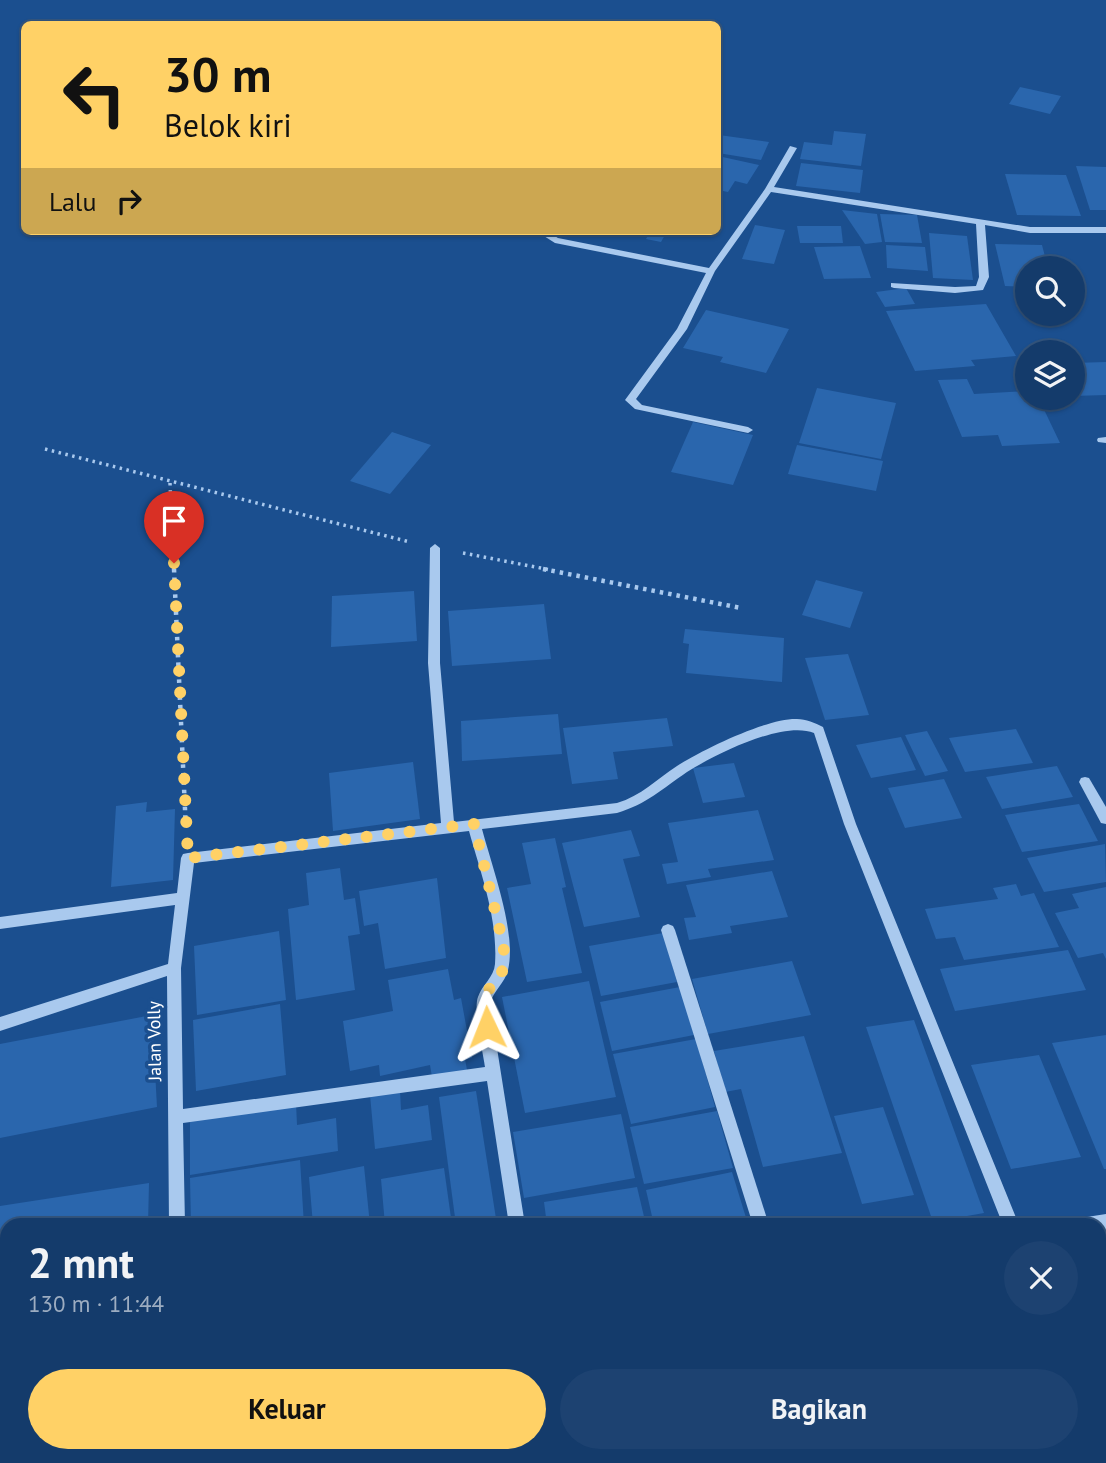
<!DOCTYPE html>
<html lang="id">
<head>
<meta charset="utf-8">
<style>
  body { margin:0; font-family:"PT Sans",sans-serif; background:#1d4271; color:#f1f3f6; height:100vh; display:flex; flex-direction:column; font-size:26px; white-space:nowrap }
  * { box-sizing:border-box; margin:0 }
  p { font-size:23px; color:#9dadc1 }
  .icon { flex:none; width:38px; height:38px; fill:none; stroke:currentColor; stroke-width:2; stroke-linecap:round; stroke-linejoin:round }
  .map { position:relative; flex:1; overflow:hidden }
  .details { position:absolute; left:0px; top:1218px; width:1106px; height:245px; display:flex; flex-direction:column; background:#143b6b; border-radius:21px 21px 0 0; box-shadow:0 2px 5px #0004,0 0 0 2px #33557e }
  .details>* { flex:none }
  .hud { position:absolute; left:21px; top:21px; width:700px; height:214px; border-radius:10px; box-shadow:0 2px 5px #0004,0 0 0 2px #33557e; background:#ffd166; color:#111; overflow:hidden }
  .fabs { position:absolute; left:1015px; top:256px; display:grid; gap:14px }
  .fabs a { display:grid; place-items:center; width:70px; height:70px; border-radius:50%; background:#143b6b; box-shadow:0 2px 5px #0004,0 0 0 2px #33557e; font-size:35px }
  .pin { position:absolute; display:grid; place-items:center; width:60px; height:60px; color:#fff; margin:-72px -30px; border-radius:50% 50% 50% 0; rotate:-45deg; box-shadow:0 0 7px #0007 }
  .pin .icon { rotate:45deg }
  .me { position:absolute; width:77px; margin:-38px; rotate:358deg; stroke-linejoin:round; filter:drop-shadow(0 0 5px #0008) }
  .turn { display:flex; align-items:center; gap:24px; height:147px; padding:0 28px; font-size:32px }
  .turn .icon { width:91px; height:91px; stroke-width:2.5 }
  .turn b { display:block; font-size:49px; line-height:60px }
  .then { display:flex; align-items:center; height:66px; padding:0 28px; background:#0003; gap:14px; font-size:26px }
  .round { display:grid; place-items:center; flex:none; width:74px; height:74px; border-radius:37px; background:#1d4271 }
  .overview { display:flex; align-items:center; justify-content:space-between; height:119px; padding:0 28px }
  h1 { font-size:42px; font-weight:700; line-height:52px }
  .primary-button { display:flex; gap:14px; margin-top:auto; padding:14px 28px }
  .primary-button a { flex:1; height:80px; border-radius:42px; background:#ffd166; color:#111; font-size:28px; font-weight:700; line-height:80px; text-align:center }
  .primary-button a+a { background:#1d4271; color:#f1f3f6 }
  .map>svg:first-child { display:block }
  .building { fill:#2a66ad }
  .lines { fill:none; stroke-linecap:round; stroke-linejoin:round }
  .path-far1 { stroke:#a9c9ee; stroke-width:3.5; stroke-dasharray:2.5 4.5; stroke-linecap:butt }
  .path { stroke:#a9c9ee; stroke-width:4.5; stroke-dasharray:3.5 5; stroke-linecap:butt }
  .minor { fill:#a9c9ee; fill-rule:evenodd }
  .route { stroke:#ffd166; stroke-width:12; stroke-dasharray:0 21.6 }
  .labels { text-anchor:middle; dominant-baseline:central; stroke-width:7; stroke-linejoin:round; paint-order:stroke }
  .street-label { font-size:18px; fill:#fff; stroke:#1b4f8f }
</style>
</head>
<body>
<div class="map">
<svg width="1106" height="1463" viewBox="0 0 1106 1463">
  <rect width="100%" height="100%" fill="#1b4f8f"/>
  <g class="building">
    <polygon points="1020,87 1061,96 1050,114 1009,104"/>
    <polygon points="834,131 866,134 861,166 800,159 804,142 832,145"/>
    <polygon points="719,135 769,142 761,160 718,153"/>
    <polygon points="718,156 759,165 747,184 735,181 728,192 718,190"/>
    <polygon points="801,163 863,170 860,193 796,186"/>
    <polygon points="1076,166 1106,167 1106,210 1090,210"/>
    <polygon points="1005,174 1066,175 1081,216 1017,215"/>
    <polygon points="842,210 877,214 882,242 865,244"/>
    <polygon points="880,214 917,215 922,243 885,242"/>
    <polygon points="755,225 785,230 774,264 742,259"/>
    <polygon points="797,226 841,226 843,243 800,243"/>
    <polygon points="650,232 665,235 661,242 646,239"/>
    <polygon points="929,233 967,236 973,280 933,278"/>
    <polygon points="995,244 1042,245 1048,268 1027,268 1027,287 1005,286"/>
    <polygon points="886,245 925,247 928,271 887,268"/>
    <polygon points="860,246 871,278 824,279 814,247"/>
    <polygon points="906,288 915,304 885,307 876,292"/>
    <polygon points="986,304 1016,356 971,360 975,366 915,371 886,311"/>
    <polygon points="706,310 789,329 766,373 720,362 723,357 683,348"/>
    <polygon points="1106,362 1106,395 1073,396 1073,363"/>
    <polygon points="967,379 974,394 1027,391 1027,397 1038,397 1060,443 1002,446 998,435 962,437 938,380"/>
    <polygon points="817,388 896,403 881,459 799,443"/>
    <polygon points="693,422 753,435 733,485 671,472"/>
    <polygon points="392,432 431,445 390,494 350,481"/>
    <polygon points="797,445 883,461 876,491 788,474"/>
    <polygon points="816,580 863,592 850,628 802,615"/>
    <polygon points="414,591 417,641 331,647 332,596"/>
    <polygon points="544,604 551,659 452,666 448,611"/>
    <polygon points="685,629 784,638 782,682 686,673 689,644 683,643"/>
    <polygon points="848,654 869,715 825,720 805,658"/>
    <polygon points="558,714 562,754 462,761 461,721"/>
    <polygon points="667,718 673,746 613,752 618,779 572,784 563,728"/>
    <polygon points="1016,729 1033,763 965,772 949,738"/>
    <polygon points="927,731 948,771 925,776 905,735"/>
    <polygon points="901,737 916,770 871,778 856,745"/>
    <polygon points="413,762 420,819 333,831 329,773"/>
    <polygon points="734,763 745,797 703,803 693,768"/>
    <polygon points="1057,766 1073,797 1002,809 986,777"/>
    <polygon points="944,779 962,818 905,828 888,788"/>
    <polygon points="147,802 146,812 175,809 173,880 111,887 116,806"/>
    <polygon points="1079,804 1098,841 1022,852 1005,815"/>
    <polygon points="758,810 774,860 708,869 711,877 667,884 662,864 678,862 668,823"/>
    <polygon points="631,830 640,856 623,859 640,917 584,927 562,843"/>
    <polygon points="555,838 566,887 562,888 582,973 527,982 507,888 531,884 522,843"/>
    <polygon points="1105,844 1106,882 1044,892 1027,858"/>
    <polygon points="340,868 344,900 355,898 360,934 348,936 355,990 296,1000 288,909 309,905 306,873"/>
    <polygon points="772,871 788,917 730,926 732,933 689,940 684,918 696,917 686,885"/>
    <polygon points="437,878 446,958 385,969 378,923 364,926 359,891"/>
    <polygon points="1016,884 1021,896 1034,893 1059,947 964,960 955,937 936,939 925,909 998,899 993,888"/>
    <polygon points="1106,887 1106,959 1103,953 1078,958 1055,913 1079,908 1072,894"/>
    <polygon points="279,931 286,1000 197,1015 194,946"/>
    <polygon points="663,933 677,982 601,996 589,946"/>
    <polygon points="1068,950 1086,990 955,1011 940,969"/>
    <polygon points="792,961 811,1015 708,1034 692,979"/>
    <polygon points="448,969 454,1000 461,998 472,1058 465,1059 467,1070 432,1077 430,1065 380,1076 379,1065 350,1071 343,1021 393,1011 388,980"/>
    <polygon points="589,981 616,1097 525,1113 502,997"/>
    <polygon points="680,987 694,1035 612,1051 600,1002"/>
    <polygon points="280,1004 286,1075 196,1091 193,1020"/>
    <polygon points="152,1015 157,1107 0,1138 0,1044"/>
    <polygon points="914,1020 984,1213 933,1222 866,1027"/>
    <polygon points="1106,1035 1106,1169 1104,1169 1052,1043"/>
    <polygon points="804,1036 842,1153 763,1167 741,1089 725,1092 714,1051"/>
    <polygon points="696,1039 715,1107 631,1124 613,1054"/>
    <polygon points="1039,1055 1081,1157 1011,1169 971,1065"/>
    <polygon points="400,1090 401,1110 428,1105 432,1140 375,1149 370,1095"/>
    <polygon points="476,1091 497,1225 456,1225 439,1097"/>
    <polygon points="296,1103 297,1125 336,1118 338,1151 190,1175 190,1120"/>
    <polygon points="883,1107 914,1195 862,1204 834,1116"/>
    <polygon points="717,1111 733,1168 644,1184 630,1127"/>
    <polygon points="621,1114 635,1178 524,1198 513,1132"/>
    <polygon points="300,1160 304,1225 191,1225 190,1178"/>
    <polygon points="364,1166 370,1225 313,1225 309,1177"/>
    <polygon points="444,1168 452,1225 385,1225 381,1179"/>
    <polygon points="732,1172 747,1221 742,1225 654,1225 646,1190"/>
    <polygon points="149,1183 148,1225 7,1225 7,1320 0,1322 0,1206"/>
    <polygon points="637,1187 646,1225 547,1225 544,1202"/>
    <polygon points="226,1456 316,1456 317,1463 226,1463"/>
    <polygon points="329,1456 404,1456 405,1463 330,1463"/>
    <polygon points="458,1456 530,1456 531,1463 459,1463"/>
    <polygon points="542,1456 631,1456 632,1463 543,1463"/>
    <polygon points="964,1456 1087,1456 1090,1463 966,1463"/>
  </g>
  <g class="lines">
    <g class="path-far1">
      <polyline points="45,449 410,542"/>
      <polyline points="170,483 174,570"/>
      <polyline points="463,553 551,570"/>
    </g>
    <g class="path">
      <polyline points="174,569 186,831"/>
      <polyline points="543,569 741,608"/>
    </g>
    <g class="minor">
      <polygon points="790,146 797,148 774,187 1030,227 1106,227 1106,233 1030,233 985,225 989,277 983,290 955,293 894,288 891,287 891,283 955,287 976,286 979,277 976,224 771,192 715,271 687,329 636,399 642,405 748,427 753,430 748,433 635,409 625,400 677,329 706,273 555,243 536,231 546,231 558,238 709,268 765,189"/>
      <polygon points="1106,437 1106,443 1098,442 1097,440 1098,438"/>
      <path d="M435,544l5,4v115l14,159 163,-19c24,-7 40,-24 60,-37 25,-16 90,-48 120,-47 9,0 18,4 26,8l33,97 163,401h-16l-159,-401 -30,-91c-31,-13 -100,22 -127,39 -25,17 -40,32 -70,41l-135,16c10,38 35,104 26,141 -3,13 -15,21 -18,34l35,221h-16l-22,-144 -304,42 2,102h-16l-2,-249 -167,55v-14l168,-53 7,-59 -175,24v-12l177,-24 4,-35 2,-4 5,-1 253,-30 -13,-160 2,-115zM469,831c12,43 29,88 26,133 -1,13 -13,21 -17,33 -5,13 5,55 7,70l-302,42 -2,-141 13,-105z"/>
      <polygon points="1085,777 1089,778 1106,807 1106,824 1101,823 1079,782 1081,778"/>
      <polygon points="668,924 673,926 675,930 769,1225 753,1225 661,930 663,926"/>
      <polygon points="1106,1214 1106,1230 1099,1231 1099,1225 1072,1225 1074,1219"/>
      <rect x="172" y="1456" width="18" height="7"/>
      <polygon points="936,1456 954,1456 956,1463 938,1463"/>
    </g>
  </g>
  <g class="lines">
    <polyline class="route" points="174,563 188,858 474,824 504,947 502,972 484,996 487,1027"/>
  </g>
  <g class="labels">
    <g class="street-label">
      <text transform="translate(154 1041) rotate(-91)">Jalan Volly</text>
    </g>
  </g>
</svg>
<div class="fabs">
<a><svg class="icon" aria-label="search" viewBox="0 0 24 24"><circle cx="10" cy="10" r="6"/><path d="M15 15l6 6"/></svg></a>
<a><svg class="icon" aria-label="layers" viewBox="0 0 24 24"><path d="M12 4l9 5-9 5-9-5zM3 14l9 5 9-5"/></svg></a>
</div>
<div class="pin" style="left:174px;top:563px;background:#d93025"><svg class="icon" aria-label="arrive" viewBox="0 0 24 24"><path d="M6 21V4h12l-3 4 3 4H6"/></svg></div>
<svg class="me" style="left:487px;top:1027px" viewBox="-20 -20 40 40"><path d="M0-17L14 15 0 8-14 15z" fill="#ffd166" stroke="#fff" stroke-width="4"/></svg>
<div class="hud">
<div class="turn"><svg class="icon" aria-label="left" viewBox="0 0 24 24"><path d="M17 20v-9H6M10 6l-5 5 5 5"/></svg><div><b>30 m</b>Belok kiri</div></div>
<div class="then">Lalu<svg class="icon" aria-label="right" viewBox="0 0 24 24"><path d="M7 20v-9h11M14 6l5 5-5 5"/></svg></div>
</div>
<section class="details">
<div class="overview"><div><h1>2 mnt</h1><p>130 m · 11:44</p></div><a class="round"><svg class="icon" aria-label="close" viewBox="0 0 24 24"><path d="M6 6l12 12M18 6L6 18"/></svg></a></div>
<div class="primary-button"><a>Keluar</a><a>Bagikan</a></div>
</section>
</div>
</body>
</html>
